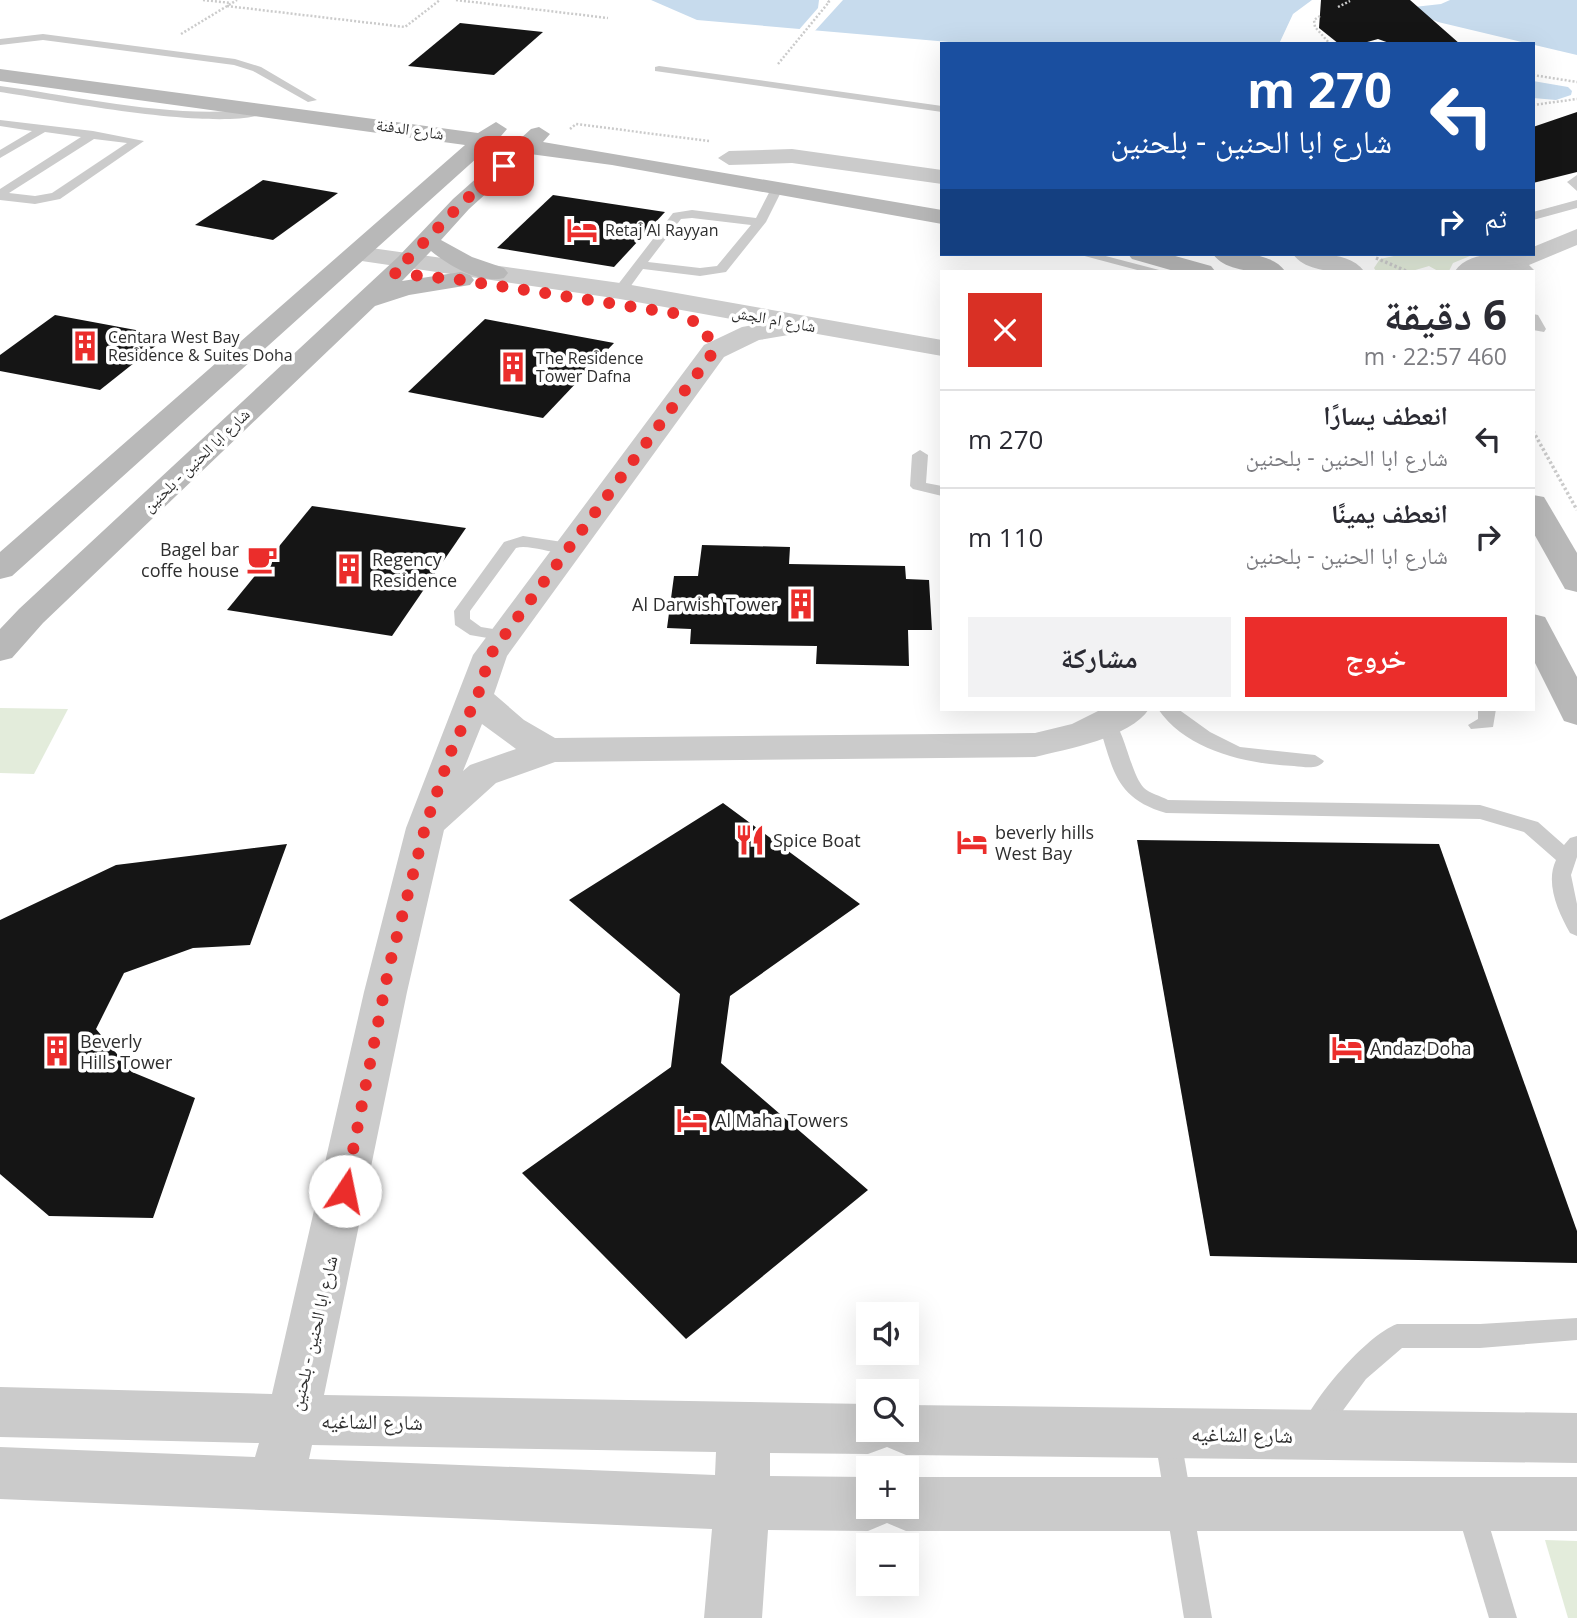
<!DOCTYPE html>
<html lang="ar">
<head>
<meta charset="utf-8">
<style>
  body { margin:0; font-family:"Open Sans","Noto Naskh Arabic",sans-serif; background:#f2f2f3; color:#2b2b33; direction:rtl; height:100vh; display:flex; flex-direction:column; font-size:26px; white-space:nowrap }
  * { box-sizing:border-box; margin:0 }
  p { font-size:23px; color:#7c7c81 }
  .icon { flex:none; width:38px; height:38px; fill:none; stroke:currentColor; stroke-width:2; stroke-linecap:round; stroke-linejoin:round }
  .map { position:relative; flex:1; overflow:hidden; direction:ltr }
  .details { position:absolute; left:940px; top:270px; width:595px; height:441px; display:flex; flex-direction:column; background:#fff; border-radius:0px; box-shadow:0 7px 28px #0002; direction:rtl }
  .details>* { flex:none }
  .hud { position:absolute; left:940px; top:42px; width:595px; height:214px; border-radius:0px; box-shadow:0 7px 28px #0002; direction:rtl; background:#1a4fa0; color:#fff; overflow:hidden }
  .buttons { position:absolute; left:856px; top:1302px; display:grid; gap:14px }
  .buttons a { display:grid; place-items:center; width:63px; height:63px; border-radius:0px; background:#fff; box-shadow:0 7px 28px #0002; font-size:35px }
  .pin { position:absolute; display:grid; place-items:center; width:60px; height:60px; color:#fff; margin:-30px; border-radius:14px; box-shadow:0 4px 10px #0006 }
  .me { position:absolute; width:77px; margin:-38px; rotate:11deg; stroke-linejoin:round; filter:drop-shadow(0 0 5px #0008) }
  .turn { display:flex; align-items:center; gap:24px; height:147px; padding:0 28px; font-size:32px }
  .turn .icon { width:91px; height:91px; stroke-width:2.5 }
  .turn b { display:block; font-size:49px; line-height:60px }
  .then { display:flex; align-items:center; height:66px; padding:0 28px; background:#0003; gap:14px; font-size:26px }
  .round { display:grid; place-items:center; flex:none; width:74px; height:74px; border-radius:0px; background:#f2f2f3 }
  .headline { display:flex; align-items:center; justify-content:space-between; height:119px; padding:0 28px }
  h1 { font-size:42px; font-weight:700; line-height:52px }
  .primary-button { display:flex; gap:14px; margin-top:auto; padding:14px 28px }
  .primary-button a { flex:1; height:80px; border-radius:0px; background:#eb2d2b; color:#fff; font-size:28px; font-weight:700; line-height:80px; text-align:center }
  .primary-button a+a { background:#f2f2f3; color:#2b2b33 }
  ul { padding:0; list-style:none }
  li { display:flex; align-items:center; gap:21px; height:98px; padding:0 28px; border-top:2px solid #e1e1e2 }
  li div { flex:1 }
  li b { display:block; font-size:26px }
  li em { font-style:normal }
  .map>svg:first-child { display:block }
  .green { fill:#e3ecdb }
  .water { fill:#c7dbed }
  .pier { fill:#fff }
  .building { fill:#151515 }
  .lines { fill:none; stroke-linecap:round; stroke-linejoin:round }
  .path-far1 { stroke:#cbcbcb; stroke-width:2.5; stroke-dasharray:2 2; stroke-linecap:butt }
  .path { stroke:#cbcbcb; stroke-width:3.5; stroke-dasharray:2.5 2.5; stroke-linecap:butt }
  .lane { fill:#cbcbcb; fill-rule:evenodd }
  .street { fill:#cbcbcb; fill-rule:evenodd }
  .secondary { fill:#b8b8b8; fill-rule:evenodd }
  .route { stroke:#eb2d2b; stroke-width:12; stroke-dasharray:0 21.6 }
  .labels { text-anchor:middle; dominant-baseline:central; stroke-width:7; stroke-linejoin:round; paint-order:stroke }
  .far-street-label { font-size:16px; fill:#2e2e2e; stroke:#fff }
  .far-poi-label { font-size:16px; fill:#2e2e2e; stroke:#fff; text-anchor:start }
  .poi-label { font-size:18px; fill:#2e2e2e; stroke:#fff; text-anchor:start }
  .street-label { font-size:18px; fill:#2e2e2e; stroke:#fff }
  .near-street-label { font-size:21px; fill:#2e2e2e; stroke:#fff }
</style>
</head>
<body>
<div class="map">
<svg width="1577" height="1618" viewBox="0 0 1577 1618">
  <rect width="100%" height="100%" fill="#fff"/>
  <g class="green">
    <polygon points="1403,254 1475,254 1453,263 1449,271 1438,271 1429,266 1412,271 1376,271 1374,268 1380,259"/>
    <polygon points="0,708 68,709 34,774 0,773"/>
    <polygon points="1545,1540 1577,1541 1577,1618 1568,1618"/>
  </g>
  <g class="water">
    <polygon points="651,0 1312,0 1293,14 1279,44 972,44 697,20"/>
    <polygon points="1450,0 1577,0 1577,55 1438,22 1424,16 1414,7 1441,4"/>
    <polygon points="1533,81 1568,87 1572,91 1571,95 1556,100 1533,98"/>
  </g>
  <polygon class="pier" points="819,0 843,0 813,33 797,32 818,8"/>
  <g class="building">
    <polygon points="1321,0 1410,0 1460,44 1392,44 1378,39 1360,44 1339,44 1319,28"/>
    <polygon points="460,23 543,32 494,75 408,66"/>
    <polygon points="1577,112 1577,172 1533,183 1533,127"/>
    <polygon points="263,180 338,193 273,240 195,225"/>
    <polygon points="553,195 665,212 614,267 497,248"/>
    <polygon points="55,315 168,336 100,390 0,371 0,355"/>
    <polygon points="485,319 614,343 543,418 408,392"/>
    <polygon points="312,506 466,528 392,636 227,610"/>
    <polygon points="702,545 790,547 789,564 905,566 906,579 929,580 932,630 908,630 909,666 816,664 817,646 690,644 691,629 667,628 674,576 698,576"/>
    <polygon points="723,803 860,904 730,996 721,1063 868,1190 686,1339 522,1173 671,1067 680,994 569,900"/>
    <polygon points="1137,840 1439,844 1577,1231 1577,1263 1210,1256"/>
    <polygon points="287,844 250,945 193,948 124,973 96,1029 132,1072 195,1098 153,1218 49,1216 0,1174 0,920 116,865"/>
  </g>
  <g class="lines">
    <g class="path-far1">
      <polyline points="203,0 231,3"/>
      <polyline points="456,0 608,18"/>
      <polyline points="227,6 405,27 440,0"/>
      <polyline points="1338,7 1350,1"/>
      <polyline points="1320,16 1314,20 1315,27 1330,44"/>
      <polyline points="181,34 237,0"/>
      <polyline points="778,64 829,2 827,0"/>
      <polyline points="1533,75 1577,82"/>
      <polyline points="1533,105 1577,99"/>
      <polyline points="570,129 576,124 709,141"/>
    </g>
    <g class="path">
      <polyline points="1376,258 1406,271"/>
      <polyline points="1533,431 1577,510"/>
    </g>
    <g class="lane">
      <polygon points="43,34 235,59 261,67 317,100 308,102 253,71 234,65 43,40 0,45 0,39"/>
      <polygon points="659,66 942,106 942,112 655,71 655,67"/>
      <path d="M0,86c84,11 183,36 266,21l5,3c-36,26 -220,-11 -271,-18z"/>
      <path d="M0,120l93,11 51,10 -84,58 -25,5 -35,-4v-11l81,-52 -36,-5 -45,26v-8l32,-19 -32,-5zM94,139l33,4 -75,50 -17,3 -26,-3z"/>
      <polygon points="1577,175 1577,191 1567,182"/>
      <path d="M774,183l10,3 -18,36 -40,50 -26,4 -57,-7 -18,25 -12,-3 60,-78 19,-3 64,8zM692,218l59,7 -34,41 -17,2 -52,-6 33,-43z"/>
      <polygon points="1577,200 1577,208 1533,220 1533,212"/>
      <polygon points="1077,254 1098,254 1163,271 1141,271"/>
      <polygon points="1533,314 1538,315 1546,329 1544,332 1533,330"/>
      <polygon points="920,450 928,455 926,483 942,486 942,496 913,489 910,486 912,455"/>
      <path d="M523,536l46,7 8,5c-13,13 -44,-5 -61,0l-46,63v8l11,8 30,5 3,4 -9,5 -35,-6 -15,-10 -1,-14 50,-69z"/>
      <path d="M1158,709h20l32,23 30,15 75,8 9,6c-6,9 -19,6 -30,5 -47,-2 -107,-15 -136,-57z"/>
      <polygon points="1478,709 1496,709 1493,727 1471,729 1468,725 1478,719"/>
      <path d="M1107,716c17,5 22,56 37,72 5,5 17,8 24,12l312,5 58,17 26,23 6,-7 7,-2v21l-6,18 6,29v32l-7,-3c-12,-21 -25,-50 -14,-73l-32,-28 -44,-13 -314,-6c-52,-15 -53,-45 -68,-91z"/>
      <path d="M1577,1318v22l-97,8h-78l-36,31 -44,60 -9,4 -9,-4 -4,-9c14,-32 64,-93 97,-106h83z"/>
      <polygon points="1167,1420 1176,1424 1180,1433 1212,1618 1184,1618 1154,1433 1158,1424"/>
      <polygon points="1470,1494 1480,1498 1484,1508 1517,1618 1489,1618 1456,1508 1460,1498"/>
    </g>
    <g class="street">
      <polygon points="792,149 942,170 942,184 792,163 729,165 718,158 729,151"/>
      <path d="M1577,229v16l-48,20 6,6 -2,3 -78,-3c15,-22 55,-17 78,-17v-7z"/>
      <path d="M357,246l263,37 322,57v16l-136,-24 -47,8 -35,17 -217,299 -13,38 30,26 31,18 480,-5 37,-9 30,-15h47c-19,29 -82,40 -114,48l-480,5 -59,21 -52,47 -37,162 -83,403 544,9v26h38v-25l671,8v50l-671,-8 -19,-8 -19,7 -98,-1v23l98,1v30h38v-30h671v54h-671l-19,-8 -19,8 -100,-1 -6,88h-58l8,-89 -712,-30v-52l255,10 4,-14 -259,-6v-50l272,7 92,-402 42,-164 67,-173 231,-310 38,-18 17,-3 -139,-25 -272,-40 -4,-5 4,-5zM482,724l34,25 -46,16 -7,6zM312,1445l404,7 -1,23 -406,-16z"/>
      <path d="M1293,254c21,-1 57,-2 71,17 -21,1 -57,3 -71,-17z"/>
    </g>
    <g class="secondary">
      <path d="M0,69l478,64 18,-11 11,7 -6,7 19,3 11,-10 8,-2 11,7 -7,8 399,68v14l-330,-59 -82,-11 -61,55 -28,31 31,17 32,11 4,5 -4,5c-24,6 -55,-12 -73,-27l-29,30 59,-9 9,3 4,5 -4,5 -61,10 -34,11 -332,317 -31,35 -12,3v-32l19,-20 379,-352 55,-58 54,-48 -19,-3 -476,428 -12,3v-27l465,-407 -465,-64z"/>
      <polygon points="1128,254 1168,254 1211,266 1215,271 1174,271 1132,259"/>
      <path d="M1213,254c21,-1 58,-3 72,17 -21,1 -58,3 -72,-17z"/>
      <polygon points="1533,495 1544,497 1577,553 1577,592 1565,589 1533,532"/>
      <polygon points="1533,614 1545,617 1577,677 1577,725 1564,721 1533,659"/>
    </g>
  </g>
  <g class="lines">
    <path class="route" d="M345,1191l44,-224 37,-143 27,-78 24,-48 13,-43 224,-304c-7,-20 -15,-29 -35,-37l-218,-34 -67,-7 67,-69 43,-38"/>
  </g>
  <defs>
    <g id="hotel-bare" transform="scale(2.415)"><path d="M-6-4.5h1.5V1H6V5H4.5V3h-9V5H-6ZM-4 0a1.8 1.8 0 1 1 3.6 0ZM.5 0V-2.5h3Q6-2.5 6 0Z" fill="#eb2d2b" stroke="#fff" stroke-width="2.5" paint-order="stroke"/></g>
    <g id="building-bare" transform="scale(2.415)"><path d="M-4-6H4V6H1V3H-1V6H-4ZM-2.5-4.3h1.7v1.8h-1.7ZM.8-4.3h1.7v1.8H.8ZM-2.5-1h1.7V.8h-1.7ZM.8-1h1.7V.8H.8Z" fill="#eb2d2b" stroke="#fff" stroke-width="2.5" paint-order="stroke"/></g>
    <g id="cafe-bare" transform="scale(2.415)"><path d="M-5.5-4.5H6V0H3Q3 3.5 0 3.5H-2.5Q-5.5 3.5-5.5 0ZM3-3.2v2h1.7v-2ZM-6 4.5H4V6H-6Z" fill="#eb2d2b" stroke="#fff" stroke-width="2.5" paint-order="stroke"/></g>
    <g id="restaurant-bare" transform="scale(2.415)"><path d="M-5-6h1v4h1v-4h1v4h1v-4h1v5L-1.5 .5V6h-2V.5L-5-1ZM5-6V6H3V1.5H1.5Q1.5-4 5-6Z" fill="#eb2d2b" stroke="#fff" stroke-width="2.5" paint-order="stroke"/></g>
  </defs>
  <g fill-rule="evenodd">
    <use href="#hotel-bare" x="582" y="230"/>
    <use href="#building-bare" x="85" y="346"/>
    <use href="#building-bare" x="513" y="367"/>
    <use href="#cafe-bare" x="262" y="559"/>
    <use href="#building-bare" x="349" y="569"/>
    <use href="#building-bare" x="801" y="604"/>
    <use href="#restaurant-bare" x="750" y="840"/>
    <use href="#hotel-bare" x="972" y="842"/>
    <use href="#hotel-bare" x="1347" y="1048"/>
    <use href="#building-bare" x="57" y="1051"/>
    <use href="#hotel-bare" x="692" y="1120"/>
  </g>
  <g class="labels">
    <g class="far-street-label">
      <text transform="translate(410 129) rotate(8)">شارع الدفنة</text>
      <text transform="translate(774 319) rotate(10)">شارع ام الجش</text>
      <text transform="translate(196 460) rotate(-44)">شارع ابا الحنين - بلحنين</text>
    </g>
    <g class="far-poi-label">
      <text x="605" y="230">Retaj Al Rayyan</text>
      <text x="108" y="337">Centara West Bay<tspan x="108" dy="18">Residence &amp; Suites Doha</tspan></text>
      <text x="536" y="358">The Residence<tspan x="536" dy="18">Tower Dafna</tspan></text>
    </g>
    <g class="poi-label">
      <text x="239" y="549" text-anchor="end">Bagel bar<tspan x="239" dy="21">coffe house</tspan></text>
      <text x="372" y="559">Regency<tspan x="372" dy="21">Residence</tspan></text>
      <text x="778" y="604" text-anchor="end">Al Darwish Tower</text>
      <text x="995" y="832">beverly hills<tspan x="995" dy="21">West Bay</tspan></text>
      <text x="773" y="840">Spice Boat</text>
      <text x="80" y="1041">Beverly<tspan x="80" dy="21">Hills Tower</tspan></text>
      <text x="1370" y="1048">Andaz Doha</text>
      <text x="715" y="1120">Al Maha Towers</text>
    </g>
    <g class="street-label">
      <text transform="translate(313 1333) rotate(-77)">شارع ابا الحنين - بلحنين</text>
    </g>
    <g class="near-street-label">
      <text transform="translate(372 1421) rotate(1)">شارع الشاغيه</text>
      <text transform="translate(1242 1434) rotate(1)">شارع الشاغيه</text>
    </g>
  </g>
</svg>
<div class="buttons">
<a><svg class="icon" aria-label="sound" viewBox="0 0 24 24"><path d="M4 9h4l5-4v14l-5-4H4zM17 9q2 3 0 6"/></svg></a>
<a><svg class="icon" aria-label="search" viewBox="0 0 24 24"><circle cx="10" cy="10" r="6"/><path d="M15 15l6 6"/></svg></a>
<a>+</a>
<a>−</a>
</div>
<div class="pin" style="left:504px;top:166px;background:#d93025"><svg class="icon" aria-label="arrive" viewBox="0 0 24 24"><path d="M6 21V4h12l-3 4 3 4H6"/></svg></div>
<svg class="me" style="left:345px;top:1191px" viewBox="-20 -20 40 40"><circle r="19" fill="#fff"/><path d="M0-13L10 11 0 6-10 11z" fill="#eb2d2b"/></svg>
<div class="hud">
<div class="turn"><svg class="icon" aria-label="left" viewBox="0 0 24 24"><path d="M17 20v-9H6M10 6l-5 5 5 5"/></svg><div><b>270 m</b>شارع ابا الحنين - بلحنين</div></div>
<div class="then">ثم<svg class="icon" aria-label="right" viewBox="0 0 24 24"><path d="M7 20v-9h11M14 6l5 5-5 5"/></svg></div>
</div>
<section class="details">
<div class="headline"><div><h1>6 دقيقة</h1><p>460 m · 22:57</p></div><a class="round" style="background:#d93025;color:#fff"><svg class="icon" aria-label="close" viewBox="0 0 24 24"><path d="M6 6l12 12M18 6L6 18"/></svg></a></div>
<ul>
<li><svg class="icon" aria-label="left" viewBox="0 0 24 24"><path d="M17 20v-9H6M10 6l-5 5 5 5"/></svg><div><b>انعطف يسارًا</b><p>شارع ابا الحنين - بلحنين</p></div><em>270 m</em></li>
<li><svg class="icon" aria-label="right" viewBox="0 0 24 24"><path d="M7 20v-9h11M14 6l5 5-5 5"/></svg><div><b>انعطف يمينًا</b><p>شارع ابا الحنين - بلحنين</p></div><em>110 m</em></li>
</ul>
<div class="primary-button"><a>خروج</a><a>مشاركة</a></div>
</section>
</div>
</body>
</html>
